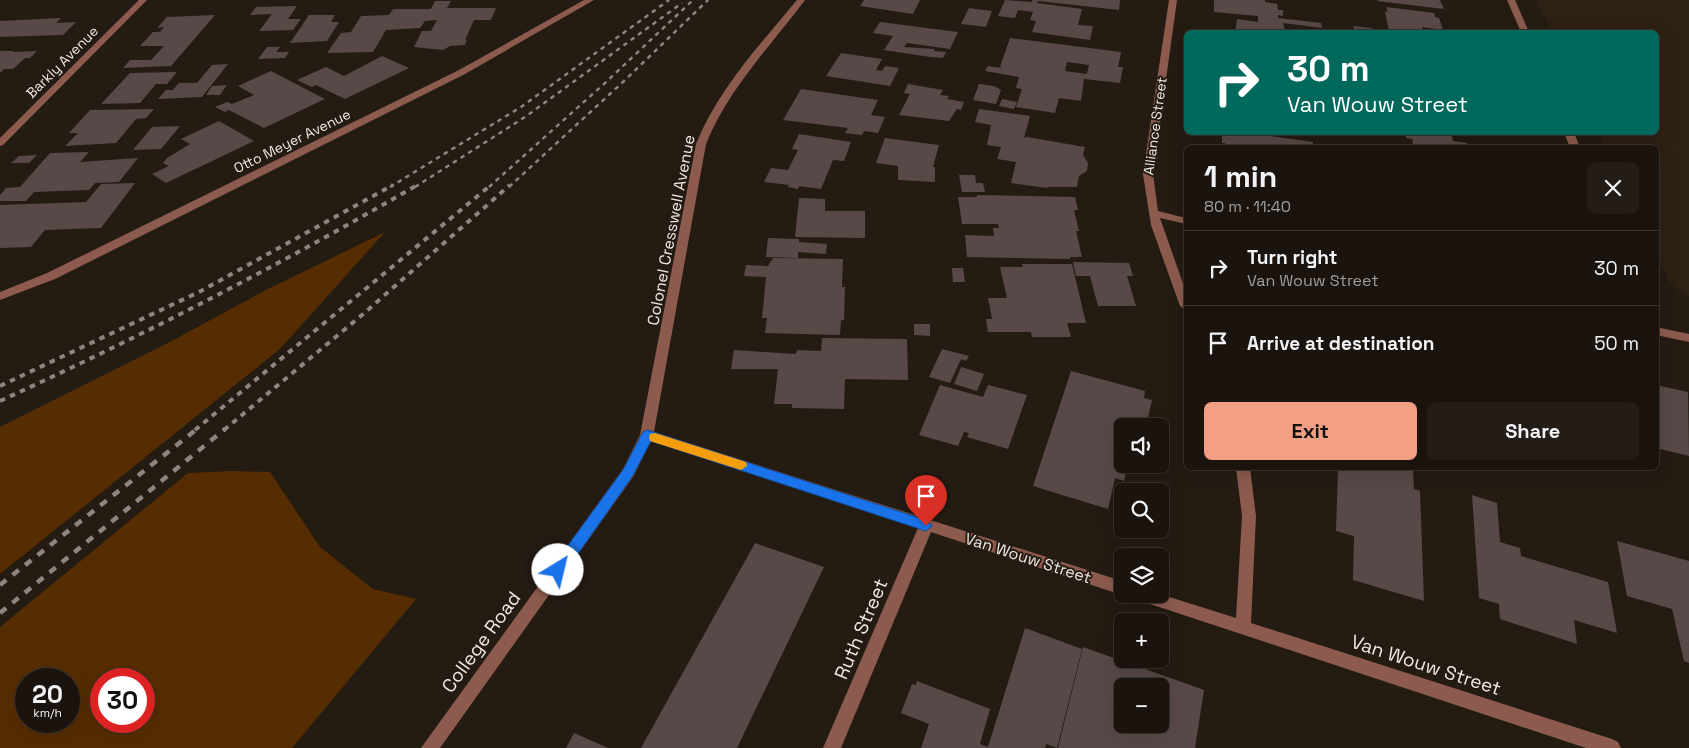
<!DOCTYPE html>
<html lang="en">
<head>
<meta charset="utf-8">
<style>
  body { margin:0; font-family:"Space Grotesk",sans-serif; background:#241d17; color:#f1f3f6; height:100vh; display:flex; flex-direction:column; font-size:19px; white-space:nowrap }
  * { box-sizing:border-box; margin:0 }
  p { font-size:16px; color:#a09e9e }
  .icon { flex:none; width:28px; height:28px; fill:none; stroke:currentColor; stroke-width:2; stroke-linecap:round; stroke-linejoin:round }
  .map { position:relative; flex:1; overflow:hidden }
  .panel { position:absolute; left:1184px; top:145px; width:475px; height:325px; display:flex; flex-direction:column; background:#1b140e; border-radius:8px; box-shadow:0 5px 20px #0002,0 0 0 1px #39332e }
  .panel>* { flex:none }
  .guide { position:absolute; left:1184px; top:30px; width:475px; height:105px; border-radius:8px; box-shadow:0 5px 20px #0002,0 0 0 1px #39332e; background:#00695c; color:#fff; overflow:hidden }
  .controls { position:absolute; left:1114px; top:418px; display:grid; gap:10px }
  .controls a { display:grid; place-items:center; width:55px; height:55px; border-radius:8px; background:#1b140e; box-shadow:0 5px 20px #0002,0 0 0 1px #39332e; font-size:25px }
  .speed { position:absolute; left:15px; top:668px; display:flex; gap:10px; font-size:25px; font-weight:700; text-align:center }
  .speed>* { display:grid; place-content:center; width:65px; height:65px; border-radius:50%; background:#1b140e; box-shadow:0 5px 20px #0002,0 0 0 1px #39332e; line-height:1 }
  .speed small { font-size:12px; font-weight:400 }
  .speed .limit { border:8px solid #d22; background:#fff; color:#111 }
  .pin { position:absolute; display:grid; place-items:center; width:42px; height:42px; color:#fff; margin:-51px -21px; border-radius:50% 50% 50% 0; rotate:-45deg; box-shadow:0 0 5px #0007 }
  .pin .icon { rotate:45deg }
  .me { position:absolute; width:55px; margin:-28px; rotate:36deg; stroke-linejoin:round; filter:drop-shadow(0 0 4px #0008) }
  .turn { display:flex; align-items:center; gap:18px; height:105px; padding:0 20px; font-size:22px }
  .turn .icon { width:65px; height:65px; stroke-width:2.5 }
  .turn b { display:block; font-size:35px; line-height:42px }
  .round { display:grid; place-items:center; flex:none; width:52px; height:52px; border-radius:8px; background:#241d17 }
  .summary { display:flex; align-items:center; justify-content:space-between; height:85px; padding:0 20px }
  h1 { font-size:30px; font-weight:700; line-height:38px }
  .primary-button { display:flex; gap:10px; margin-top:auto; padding:10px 20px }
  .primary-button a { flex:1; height:58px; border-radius:8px; background:#f39f83; color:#111; font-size:20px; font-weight:700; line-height:58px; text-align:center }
  .primary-button a+a { background:#241d17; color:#f1f3f6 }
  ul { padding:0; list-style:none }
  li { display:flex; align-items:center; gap:15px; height:75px; padding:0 20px; border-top:1px solid #39332e }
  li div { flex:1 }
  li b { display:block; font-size:19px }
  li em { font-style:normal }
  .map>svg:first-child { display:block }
  .built { fill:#2f2014 }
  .green { fill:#562d00; fill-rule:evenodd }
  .building { fill:#584948; fill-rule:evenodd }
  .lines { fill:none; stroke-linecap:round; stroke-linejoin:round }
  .minor { fill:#8c5b4e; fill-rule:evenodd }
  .rail-far2 { stroke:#8d857e; stroke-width:2.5; stroke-dasharray:4.5 4.5; stroke-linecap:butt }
  .rail-far1 { stroke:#8d857e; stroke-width:4; stroke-dasharray:5.5 5.5; stroke-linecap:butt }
  .rail { stroke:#8d857e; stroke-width:4.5; stroke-dasharray:8 8; stroke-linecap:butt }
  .route { fill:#1a73e8; stroke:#114b97 }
  .slow { fill:#f59e0b }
  .labels { text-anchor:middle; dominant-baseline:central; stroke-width:4; stroke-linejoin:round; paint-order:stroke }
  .far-street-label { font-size:14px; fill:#f0e9e3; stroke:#241b13 }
  .street-label { font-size:16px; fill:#f0e9e3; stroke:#241b13 }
  .near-street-label { font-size:19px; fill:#f0e9e3; stroke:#241b13 }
</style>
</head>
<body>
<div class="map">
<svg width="1689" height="748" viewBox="0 0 1689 748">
  <rect width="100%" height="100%" fill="#241b13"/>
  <polygon class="built" points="1536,0 1689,0 1689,297 1671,285 1656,254 1656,148 1606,147 1599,133 1656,132 1656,32 1552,32"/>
  <g class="green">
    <polygon points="385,232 280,349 0,574 0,427 164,345 266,290"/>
    <path d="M232,471l38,1 50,75 53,42 43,10 -124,149h-292v-121l188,-154zM26,679h43v42h-43zM101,679h43v42h-43z"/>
  </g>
  <g class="building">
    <polygon points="864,0 920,0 913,14 860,6"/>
    <polygon points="1005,0 1032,2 1032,0 1120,0 1119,10 1038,1 1037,3 1082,9 1078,25 1093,26 1090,40 1032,32 1036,21 1030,20 1033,12 1018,10 1015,18 998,16"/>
    <polygon points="1214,0 1265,0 1265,2 1277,4 1278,10 1283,10 1283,16 1278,15 1278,18 1321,23 1322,28 1283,23 1285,30 1296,32 1235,32 1237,19 1258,22 1258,16 1214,12"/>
    <polygon points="1378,0 1440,0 1444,9 1377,1"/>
    <polygon points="435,1 451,1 447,8 496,8 491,20 474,20 465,40 467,39 465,45 450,46 443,50 414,47 422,31 431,31 437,20 425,21 420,28 386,30 373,52 327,53 341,33 351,32 361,16 389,15 393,9 431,9"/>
    <polygon points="297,6 288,19 301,19 293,30 259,31 272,14 250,15 256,7"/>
    <polygon points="1386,7 1434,13 1435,17 1439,18 1443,30 1422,27 1424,32 1389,32 1385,11 1388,12"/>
    <polygon points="969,8 992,11 986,27 961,24"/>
    <polygon points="215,15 171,66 123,68 130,60 151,60 164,46 140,46 153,32 160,32 164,27 157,28 167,17"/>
    <polygon points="309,15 335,15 331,22 339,22 327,41 290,43"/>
    <polygon points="61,18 56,23 76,22 63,35 0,37 0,21"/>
    <polygon points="880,22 958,32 950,49 907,43 904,47 934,49 934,51 946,52 943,58 930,57 884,50 893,36 873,33"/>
    <polygon points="1353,26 1372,28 1373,30 1382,32 1355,32"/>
    <path d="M1010,38l111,14 -3,15h5l-3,16 -36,-4 -3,22 -22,-3 -4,15 -39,-6 6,-18 -6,-1 3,-11 -34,-6 3,-5 14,2 -2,-1zM1067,62l22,3 -2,9 -22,-3z"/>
    <polygon points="267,47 280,47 276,52 289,52 285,58 258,59"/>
    <polygon points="0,51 14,51 12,52 37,51 30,58 25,58 13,69 4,69 0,73"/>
    <polygon points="841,53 882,59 876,70 882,71 885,66 899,68 890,86 826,76"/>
    <polygon points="382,56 409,68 345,99 316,85 312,87 297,80 326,67 344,76"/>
    <polygon points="228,64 202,97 158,99 166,90 173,90 179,83 197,83 212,65"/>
    <polygon points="271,71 325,99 264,128 229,110 225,112 215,107 227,102 232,104 254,95 238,86"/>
    <polygon points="177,72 167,84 156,84 140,103 101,104 130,73"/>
    <polygon points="908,84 943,90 940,95 949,96 947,99 964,102 961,110 957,109 949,121 899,115 910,94 904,93"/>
    <polygon points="979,84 994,86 1001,90 996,104 973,100"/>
    <polygon points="227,85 220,95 206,95 212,86"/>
    <polygon points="801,89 878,100 871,115 885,117 878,133 864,131 862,135 845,133 848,128 783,120"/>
    <polygon points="1002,99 1017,102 1014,109 999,106"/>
    <polygon points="154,109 146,118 136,119 116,143 65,146 78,133 69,133 90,110"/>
    <polygon points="979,109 1030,116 1024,138 1027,137 1085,147 1083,155 1088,163 1087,171 1079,176 1077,187 1048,187 1047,188 1011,183 1016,162 997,159 1001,147 987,145 991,125 975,122"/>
    <polygon points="219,121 254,141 166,183 152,174 169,166 163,163 167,158 190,144 181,139"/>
    <polygon points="180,126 161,149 133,150 152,127"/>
    <polygon points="1222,132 1255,136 1255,134 1313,142 1313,148 1225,148 1225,143 1222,143"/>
    <polygon points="1405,132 1451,132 1453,141 1467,143 1468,148 1414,148 1412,139 1406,138"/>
    <polygon points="799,134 851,142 844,161 833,160 821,189 799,186 798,189 788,187 789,185 764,182 771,168 788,170 798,150 792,149"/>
    <polygon points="885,138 939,145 933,167 935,167 935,182 898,180 898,166 876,163"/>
    <polygon points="89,152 80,162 138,158 119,182 95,183 89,190 34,192 26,201 0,201 0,195 6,188 20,187 50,153"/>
    <polygon points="37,155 29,163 11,163 19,156"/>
    <polygon points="959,175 975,175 976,183 983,183 985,192 962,192"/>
    <polygon points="135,183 101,228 45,230 31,247 0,248 0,205 86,202 101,184"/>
    <polygon points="977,195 1075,197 1078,210 1074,210 1079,231 1076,231 1082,257 1070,257 1070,259 967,257 965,235 994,236 993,228 999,228 998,224 962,224 958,197 977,197"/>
    <polygon points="799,198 825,199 825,211 865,211 865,238 795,237"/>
    <polygon points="768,238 799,239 799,242 827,244 826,254 798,252 798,258 766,257"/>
    <polygon points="773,258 843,259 842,287 845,287 844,320 841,320 840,335 765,333 767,318 762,318 766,277 744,276 746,265 768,266"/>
    <polygon points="1073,262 1129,263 1133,276 1127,276 1136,306 1098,306 1090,276 1076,276"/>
    <polygon points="1022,264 1072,264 1086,323 1067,323 1071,337 1032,337 1031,332 988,332 986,319 992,319 988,298 1007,298 1000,267 1023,267"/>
    <polygon points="952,268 963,268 965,282 953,282"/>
    <polygon points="914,324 930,324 930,336 914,335"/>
    <polygon points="822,338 907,339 908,380 845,379 844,409 792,408 792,404 774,404 778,369 731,369 734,350 796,354 797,350 821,351"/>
    <polygon points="942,349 969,356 966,361 961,359 950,383 929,377"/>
    <polygon points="961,367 984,374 977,391 954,384"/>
    <polygon points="1071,371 1145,391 1144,398 1152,400 1146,426 1138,424 1137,426 1122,426 1122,464 1128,464 1124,481 1115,478 1108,509 1033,486"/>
    <polygon points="940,385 983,397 988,385 1027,395 1008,449 967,437 969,433 964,432 958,446 919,435"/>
    <polygon points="1656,385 1688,392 1689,456 1656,448"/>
    <polygon points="1341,468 1413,468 1414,489 1420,491 1424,601 1353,580 1354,536 1336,531 1338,469 1341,470"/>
    <polygon points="1472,495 1497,503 1500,542 1520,548 1521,556 1608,582 1617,633 1574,620 1577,644 1500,619 1499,604 1479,598"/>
    <polygon points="1617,541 1689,561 1689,663 1684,661 1672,609 1627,596"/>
    <polygon points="755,543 824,567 737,748 641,748"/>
    <polygon points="1025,628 1082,649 1057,748 1046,744 1045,748 921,748 929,724 901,713 912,684 916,685 917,681 990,709 980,744 988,747"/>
    <path d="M1083,647l121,43 -9,58h-137zM1122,686h38v38h-38z"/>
    <polygon points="574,733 608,748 566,748"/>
  </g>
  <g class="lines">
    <g class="minor">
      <polygon points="139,0 147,0 3,145 0,146 0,138"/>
      <polygon points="584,0 594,0 465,74 55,279 0,300 0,292 47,273 459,70"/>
      <path d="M797,0h8c-36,48 -76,88 -99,144l-52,288 468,149v13h3l-3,1 -191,-63 -90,216h-18l95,-220 -267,-87 -18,36 -193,271h-19l202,-279 17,-34 56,-291c23,-56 63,-98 101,-144z"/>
      <polygon points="1169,0 1177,0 1153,174 1158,211 1186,218 1186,224 1160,218 1186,292 1186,310 1180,306 1151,225 1143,174"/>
      <polygon points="1507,0 1515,0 1529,32 1521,32"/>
      <polygon points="1564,132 1574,132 1580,148 1570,148"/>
      <polygon points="1656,327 1689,334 1689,342 1656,335"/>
      <polygon points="1236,468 1250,468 1256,516 1251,623 1612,739 1618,742 1621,748 1586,748 1135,599 1132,594 1160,594 1236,618 1242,516"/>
    </g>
    <g class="rail-far2">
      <polyline points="390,187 521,107 669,0"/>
      <polyline points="415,187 525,117 682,3"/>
      <polyline points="489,187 605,83 693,0"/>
      <polyline points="509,187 624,81 708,0"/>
    </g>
    <g class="rail-far1">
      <polyline points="0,386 199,292 393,185"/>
      <path d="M0,401c142,-65 282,-137 417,-216"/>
      <polyline points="195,430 491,185"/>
      <polyline points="224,430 362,315 510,185"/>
    </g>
    <g class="rail">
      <polyline points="0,585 197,429"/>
      <polyline points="0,613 225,429"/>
    </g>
  </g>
  <polygon class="route" points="647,430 926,520 932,526 926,531 651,441 632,477 563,575 553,575 551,570 553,566 623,470 643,432"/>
  <polygon class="slow" points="655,433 746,462 747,466 741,470 650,441 649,437 650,434"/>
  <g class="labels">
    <g class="far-street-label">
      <text transform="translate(62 62) rotate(-45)">Barkly Avenue</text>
      <text transform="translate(1155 126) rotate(-82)">Alliance Street</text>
      <text transform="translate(292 141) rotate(-26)">Otto Meyer Avenue</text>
    </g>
    <g class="street-label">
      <text transform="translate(671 230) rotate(-79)">Colonel Cresswell Avenue</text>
      <text transform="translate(1028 558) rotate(18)">Van Wouw Street</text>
    </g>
    <g class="near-street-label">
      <text transform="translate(861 629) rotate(-67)">Ruth Street</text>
      <text transform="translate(481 642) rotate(-54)">College Road</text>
      <text transform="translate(1426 665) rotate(18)">Van Wouw Street</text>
    </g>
  </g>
</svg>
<div class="controls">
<a><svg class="icon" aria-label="sound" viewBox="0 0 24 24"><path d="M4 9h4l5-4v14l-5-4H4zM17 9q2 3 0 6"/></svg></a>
<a><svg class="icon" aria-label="search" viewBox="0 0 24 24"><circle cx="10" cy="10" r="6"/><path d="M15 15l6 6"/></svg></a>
<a><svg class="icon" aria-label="layers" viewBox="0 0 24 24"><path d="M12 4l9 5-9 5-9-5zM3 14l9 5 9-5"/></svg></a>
<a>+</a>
<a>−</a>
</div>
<div class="speed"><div>20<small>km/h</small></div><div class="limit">30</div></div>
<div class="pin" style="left:926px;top:526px;background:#d93025"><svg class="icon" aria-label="arrive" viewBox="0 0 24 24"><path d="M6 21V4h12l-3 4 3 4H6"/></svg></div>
<svg class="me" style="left:558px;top:570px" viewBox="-20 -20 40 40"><circle r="19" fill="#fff"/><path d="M0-13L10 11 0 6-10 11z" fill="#1a73e8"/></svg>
<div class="guide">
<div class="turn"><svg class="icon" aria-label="right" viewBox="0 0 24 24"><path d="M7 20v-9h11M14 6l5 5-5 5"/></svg><div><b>30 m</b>Van Wouw Street</div></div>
</div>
<section class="panel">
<div class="summary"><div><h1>1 min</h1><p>80 m · 11:40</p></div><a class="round"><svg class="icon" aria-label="close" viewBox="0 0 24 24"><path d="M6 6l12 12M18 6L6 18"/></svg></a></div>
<ul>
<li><svg class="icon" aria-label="right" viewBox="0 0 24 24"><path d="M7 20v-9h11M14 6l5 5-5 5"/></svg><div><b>Turn right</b><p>Van Wouw Street</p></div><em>30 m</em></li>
<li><svg class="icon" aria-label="arrive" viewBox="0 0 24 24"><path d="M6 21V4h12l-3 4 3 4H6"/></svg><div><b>Arrive at destination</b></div><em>50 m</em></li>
</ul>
<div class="primary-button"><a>Exit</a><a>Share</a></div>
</section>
</div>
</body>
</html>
